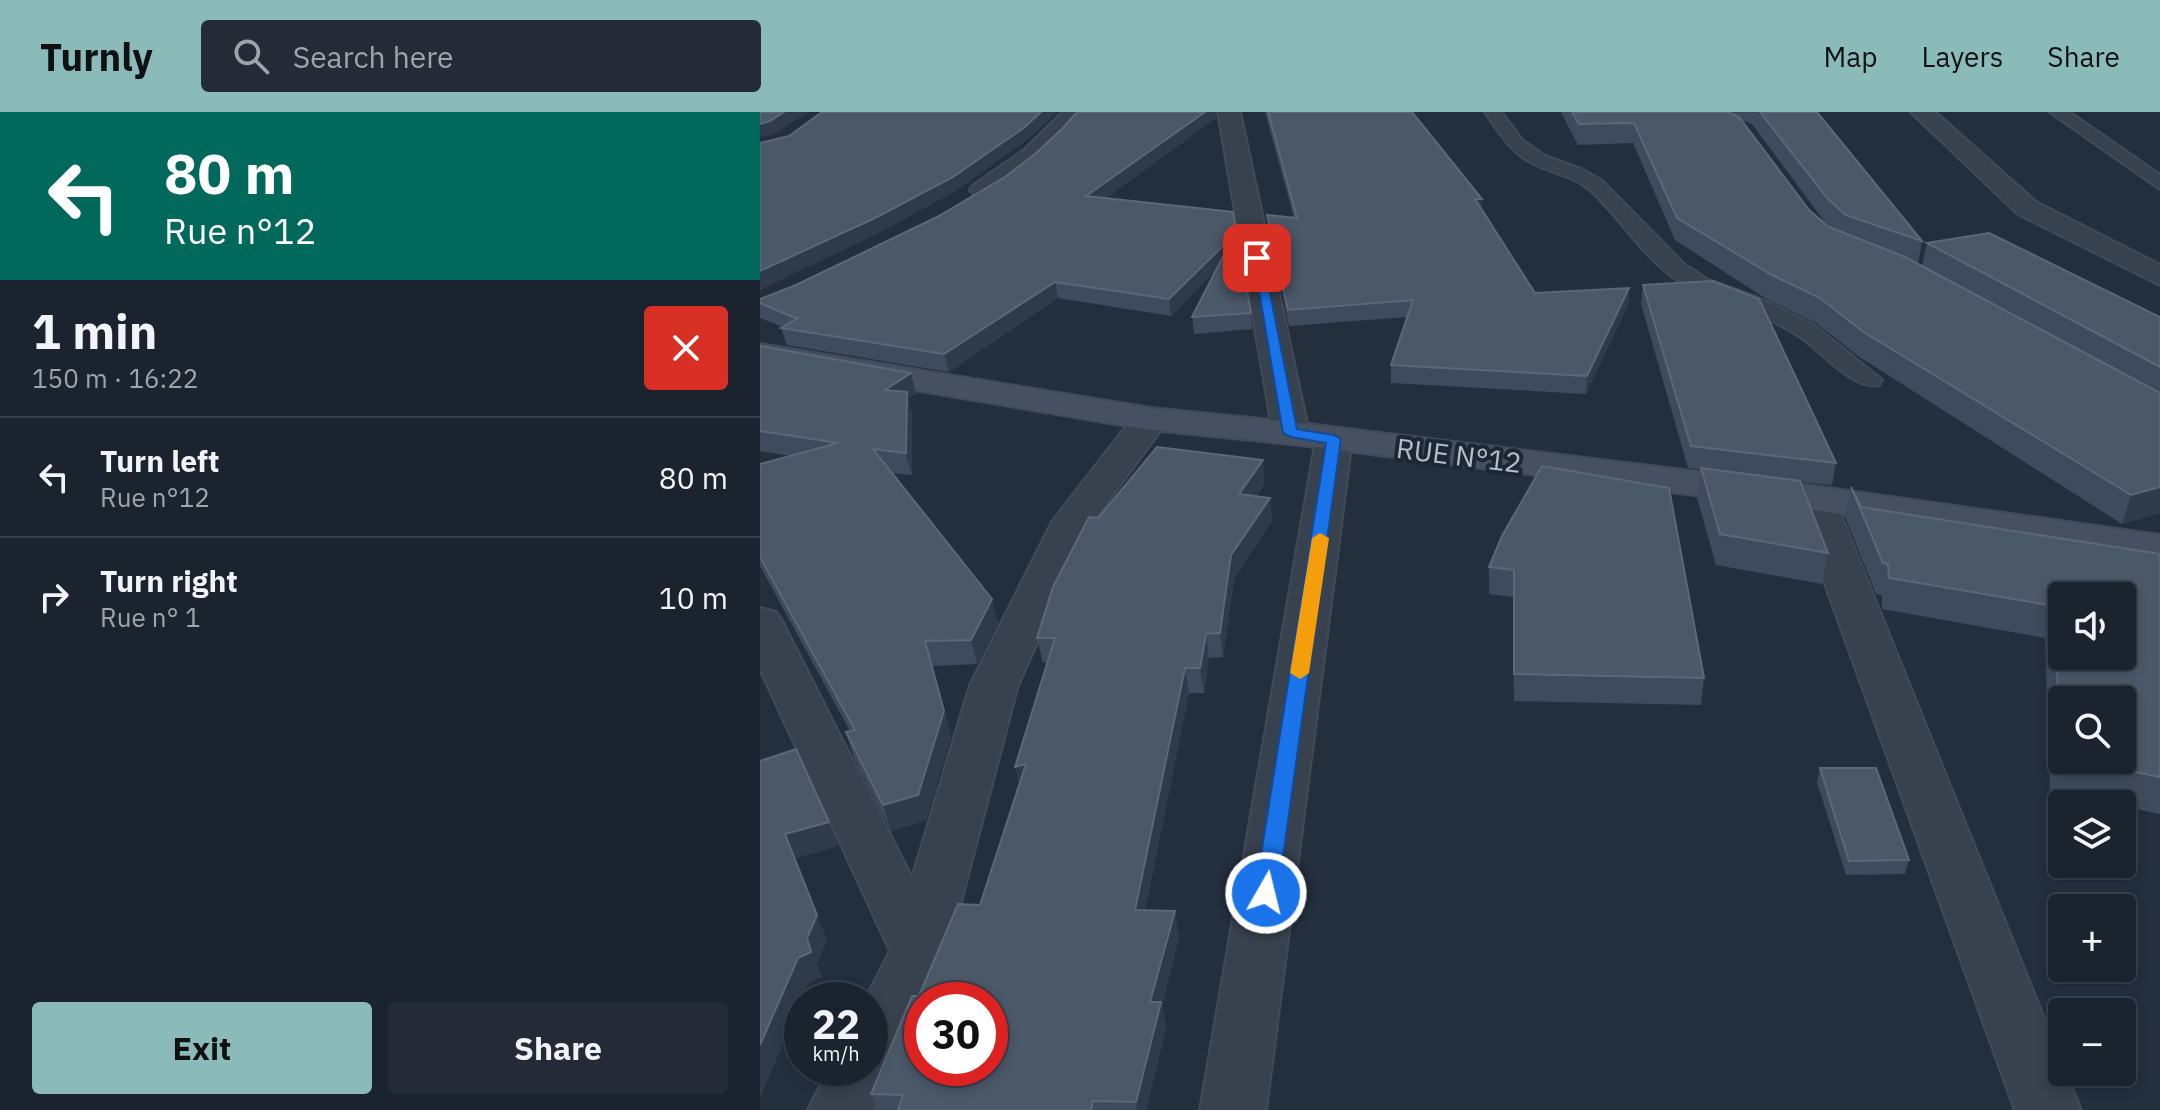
<!DOCTYPE html>
<html lang="en">
<head>
<meta charset="utf-8">
<style>
  body { margin:0; font-family:"IBM Plex Sans",sans-serif; background:#242b36; color:#f1f3f6; height:100vh; display:flex; flex-direction:column; font-size:30px; white-space:nowrap }
  * { box-sizing:border-box; margin:0 }
  p { font-size:26px; color:#a0a4aa }
  .icon { flex:none; width:44px; height:44px; fill:none; stroke:currentColor; stroke-width:2; stroke-linecap:round; stroke-linejoin:round }
  .map { position:relative; flex:1; overflow:hidden }
  .drawer { display:flex; flex-direction:column; background:#1b232e; width:760px }
  .drawer>* { flex:none }
  .top-card { background:#00695c; color:#fff; overflow:hidden }
  .buttons { position:absolute; left:1288px; top:470px; display:grid; gap:16px }
  .buttons a { display:grid; place-items:center; width:88px; height:88px; border-radius:8px; background:#1b232e; box-shadow:0 4px 12px #0003,0 0 0 2px #39404a; font-size:40px }
  .speed { position:absolute; left:24px; top:870px; display:flex; gap:16px; font-size:40px; font-weight:700; text-align:center }
  .speed>* { display:grid; place-content:center; width:104px; height:104px; border-radius:50%; background:#1b232e; box-shadow:0 4px 12px #0003,0 0 0 2px #39404a; line-height:1 }
  .speed small { font-size:20px; font-weight:400 }
  .speed .limit { border:12px solid #d22; background:#fff; color:#111 }
  .pin { position:absolute; display:grid; place-items:center; width:68px; height:68px; color:#fff; margin:-34px; border-radius:16px; box-shadow:0 4px 12px #0006 }
  .me { position:absolute; width:88px; margin:-44px; rotate:8deg; stroke-linejoin:round; filter:drop-shadow(0 0 6px #0008) }
  .turn { display:flex; align-items:center; gap:28px; height:168px; padding:0 32px; font-size:36px }
  .turn .icon { width:104px; height:104px; stroke-width:2.5 }
  .turn b { display:block; font-size:56px; line-height:68px }
  .round { display:grid; place-items:center; flex:none; width:84px; height:84px; border-radius:8px; background:#242b36 }
  .head { display:flex; align-items:center; justify-content:space-between; height:136px; padding:0 32px }
  h1 { font-size:48px; font-weight:700; line-height:60px }
  .cta { display:flex; gap:16px; margin-top:auto; padding:16px 32px }
  .cta a { flex:1; height:92px; border-radius:8px; background:#8bbbb9; color:#111; font-size:32px; font-weight:700; line-height:92px; text-align:center }
  .cta a+a { background:#242b36; color:#f1f3f6 }
  ul { padding:0; list-style:none }
  li { display:flex; align-items:center; gap:24px; height:120px; padding:0 32px; border-top:2px solid #39404a }
  li div { flex:1 }
  li b { display:block; font-size:30px }
  li em { font-style:normal }
  header { display:flex; align-items:center; gap:48px; box-sizing:border-box; height:112px; padding:0 40px; background:#8bbbb9; color:#111 }
  header strong { font-size:38px }
  nav { display:flex; gap:44px; margin-inline-start:auto; font-size:28px }
  .search { width:560px; height:72px; background:#242b36; display:flex; align-items:center; gap:20px; box-sizing:border-box; padding:0 28px; border-radius:8px; color:#a0a4aa; font-size:30px }
  main { display:flex; flex:1; min-height:0 }
  .map>svg:first-child { display:block }
  .lines { fill:none; stroke-linecap:round; stroke-linejoin:round }
  .service-casing { stroke:#414a57; stroke-width:4 }
  .minor-casing { stroke:#414a57; stroke-width:4 }
  .secondary-casing { stroke:#414a57; stroke-width:4 }
  .service { fill:#38414e; fill-rule:evenodd }
  .minor { fill:#38414e; fill-rule:evenodd }
  .secondary { fill:#465061; fill-rule:evenodd }
  .wall { fill:#3f4b5c; fill-rule:evenodd }
  .shaded-wall { fill:#2f3b4b }
  .building { fill:#4b5868; stroke:#5c6777; stroke-width:2; fill-rule:evenodd }
  .route { fill:#1a73e8; stroke:#114b97; stroke-width:2 }
  .slow { fill:#f59e0b }
  .labels { text-anchor:middle; dominant-baseline:central; stroke-width:8; stroke-linejoin:round; paint-order:stroke }
  .street-label { font-size:28px; fill:#b4bcc9; stroke:#1d2633 }
</style>
</head>
<body>
<header>
<strong>Turnly</strong>
<div class="search"><svg class="icon" aria-label="search" viewBox="0 0 24 24"><circle cx="10" cy="10" r="6"/><path d="M15 15l6 6"/></svg>Search here</div>
<nav><a>Map</a><a>Layers</a><a>Share</a></nav>
</header>
<main>
<section class="drawer">
<div class="top-card">
<div class="turn"><svg class="icon" aria-label="left" viewBox="0 0 24 24"><path d="M17 20v-9H6M10 6l-5 5 5 5"/></svg><div><b>80 m</b>Rue n°12</div></div>
</div>
<div class="head"><div><h1>1 min</h1><p>150 m · 16:22</p></div><a class="round" style="background:#d93025;color:#fff"><svg class="icon" aria-label="close" viewBox="0 0 24 24"><path d="M6 6l12 12M18 6L6 18"/></svg></a></div>
<ul>
<li><svg class="icon" aria-label="left" viewBox="0 0 24 24"><path d="M17 20v-9H6M10 6l-5 5 5 5"/></svg><div><b>Turn left</b><p>Rue n°12</p></div><em>80 m</em></li>
<li><svg class="icon" aria-label="right" viewBox="0 0 24 24"><path d="M7 20v-9h11M14 6l5 5-5 5"/></svg><div><b>Turn right</b><p>Rue n° 1</p></div><em>10 m</em></li>
</ul>
<div class="cta"><a>Exit</a><a>Share</a></div>
</section>
<div class="map">
<svg width="1400" height="998" viewBox="0 0 1400 998">
  <rect width="100%" height="100%" fill="#242f3e"/>
  <g class="lines">
    <g class="service-casing">
      <g id="service">
        <path d="M725,0h16l21,28 23,16 36,13 20,11 84,85 23,15 48,17 58,28 68,55 -3,5c-25,6 -59,-35 -80,-49 -39,-26 -88,-32 -126,-59 -32,-23 -54,-61 -84,-88 -16,-13 -37,-16 -55,-25 -23,-11 -35,-32 -49,-52z"/>
        <polygon points="1290,0 1309,0 1400,63 1400,77"/>
      </g>
    </g>
    <g class="minor-casing">
      <g id="minor">
        <path d="M303,0h23c-18,25 -80,91 -112,83l-4,-5 4,-5 50,-35z"/>
        <polygon points="458,0 480,0 549,321 544,329 531,332 518,329 513,321"/>
        <polygon points="1151,0 1175,0 1276,90 1400,153 1400,173 1258,102"/>
        <polygon points="391,296 404,299 409,307 331,412 258,573 188,839 166,888 162,888 162,896 114,998 48,998 69,956 110,956 110,888 105,888 130,839 0,557 0,496 16,500 22,509 152,766 210,573 292,410 378,299"/>
        <polygon points="574,316 587,319 592,327 506,998 440,998 556,327 561,319"/>
        <polygon points="1054,374 1068,378 1074,386 1302,951 1302,960 1305,960 1321,998 1255,998 1034,386 1040,378"/>
      </g>
    </g>
    <g class="secondary-casing">
      <polygon id="secondary" points="0,232 391,296 531,310 1054,374 1400,423 1400,447 1054,398 531,332 391,318 0,252"/>
    </g>
    <use href="#service" class="service"/>
    <use href="#minor" class="minor"/>
    <use href="#secondary" class="secondary"/>
  </g>
  <g class="wall">
    <polygon points="505,0 652,0 722,98 775,181 869,176 868,193 826,282 631,271 631,253 647,205 529,214 509,118 507,103 534,106"/>
    <path d="M801,0h256l105,129 -4,23 4,2 5,-23 233,74v196l-38,11 -264,-168 -42,-33 -48,-23 -93,-60 -42,-97 -55,2zM981,8l11,4 72,97 9,8 -4,-2 -20,-17z"/>
    <polygon points="456,6 346,86 473,100 491,201 492,217 434,222 432,205 456,158 411,204 298,186 189,260 27,233 21,216 23,215 0,206 0,187"/>
    <polygon points="883,173 1076,351 1072,373 1041,370 1068,441 1062,472 956,453 937,386 941,357 928,356 881,192"/>
    <polygon points="0,234 151,261 156,281 148,287 152,302 152,363 132,361 238,511 217,552 172,554 191,624 166,708 131,719 94,646 86,620 90,619 0,454 0,352 30,344 0,339"/>
    <polygon points="505,370 496,385 510,386 512,409 474,467 463,545 449,546 444,581 429,581 385,798 419,825 402,893 406,916 386,998 117,998 111,982 159,884 220,793 260,672 255,655 287,550 283,551 277,526 338,406"/>
    <path d="M1091,375l10,20 299,47v260l-38,-8v-2h-9l-63,-13 -5,-153 -163,-29v-14l-6,-1 -31,-77zM1302,588l60,60h-60z"/>
    <polygon points="742,424 944,566 941,593 754,589 753,485 729,482 729,455"/>
    <polygon points="1060,656 1149,748 1145,762 1086,763 1057,670"/>
  </g>
  <g class="shaded-wall">
    <polygon points="24,0 49,0 14,22 0,26 0,12"/>
    <polygon points="281,0 298,0 267,28 196,79 119,121 0,178 0,159"/>
    <polygon points="445,0 456,0 456,6 328,99 326,84"/>
    <polygon points="715,87 722,87 722,102"/>
    <polygon points="474,123 475,139 411,204 409,187"/>
    <polygon points="295,170 298,186 189,260 184,242"/>
    <polygon points="869,176 868,193 826,282 827,264"/>
    <polygon points="151,261 156,281 148,287 152,302 152,363 125,278"/>
    <polygon points="503,348 505,370 482,405 479,382"/>
    <polygon points="1400,375 1400,401 1362,412 1371,383"/>
    <polygon points="510,386 512,409 474,467 463,545 460,521 471,443"/>
    <polygon points="232,487 238,511 217,552 211,528"/>
    <polygon points="446,522 449,546 444,581 440,556"/>
    <polygon points="165,529 191,624 166,708 131,719 123,693"/>
    <polygon points="425,556 429,581 380,824 375,798"/>
    <polygon points="266,652 262,680 255,655"/>
    <polygon points="69,710 78,734 35,747 67,828 57,852 62,865 49,871 0,986 0,933 47,826 25,722"/>
    <polygon points="415,799 419,825 402,893 406,916 386,998 377,998 376,990 390,890"/>
  </g>
  <g class="building">
    <polygon points="0,0 24,0 10,9 0,12"/>
    <polygon points="62,0 281,0 265,15 193,65 115,106 0,159 0,31 29,24"/>
    <polygon points="317,0 445,0 326,84 473,100 491,201 432,205 474,123 409,187 295,170 184,242 21,216 38,206 33,205 0,191 0,187 36,173 177,105 245,65 275,42 303,16"/>
    <polygon points="508,0 652,0 722,87 715,87 775,181 869,176 827,264 631,253 653,188 528,198 507,103 537,106"/>
    <polygon points="812,0 968,0 979,5 1049,98 1069,115 1145,145 1400,281 1400,375 1371,383 1102,219 1060,186 1012,163 917,106 874,11 819,12"/>
    <polygon points="1000,0 1057,0 1162,129 1086,103 1068,87"/>
    <polygon points="1229,121 1400,205 1400,255 1167,131"/>
    <polygon points="953,169 999,187 1076,351 931,334 883,173"/>
    <polygon points="0,234 151,261 125,278 147,280 146,341 113,337 232,487 211,528 165,529 184,599 158,683 123,693 86,620 95,618 0,445 0,352 78,331 0,319"/>
    <path d="M397,335l106,13 -24,34 31,4 -39,57 -11,78 -14,1 -6,34h-15l-50,242 40,1 -25,91h11l-25,100 -43,-1 -2,9h-193l5,-15 -32,-1 41,-98h7l39,-92 22,1 46,-141 -11,3 40,-129h-18l16,-51 36,-70 9,1zM162,888h68v68h-68z"/>
    <polygon points="782,354 909,376 944,566 754,562 754,458 729,455 742,424"/>
    <polygon points="941,356 1040,369 1068,441 960,422"/>
    <path d="M1091,375l10,20 299,47v223l-85,-17h47v-60h-60l-1,57 -7,-151 -165,-28 -1,-14 -5,-1zM1302,484h60v60h-60z"/>
    <polygon points="36,637 69,710 25,722 57,803 47,826 51,840 38,846 0,933 0,649"/>
    <polygon points="1060,656 1116,656 1149,748 1089,749"/>
  </g>
  <polygon class="route" points="493,143 503,146 537,317 574,323 581,327 518,781 515,787 506,789 498,787 495,781 566,331 531,325 523,321"/>
  <polygon class="slow" points="560,421 569,426 549,561 540,567 530,561 552,426"/>
  <g class="labels">
    <g class="street-label">
      <text transform="translate(699 343) rotate(7)">RUE N°12</text>
    </g>
  </g>
</svg>
<div class="buttons">
<a><svg class="icon" aria-label="sound" viewBox="0 0 24 24"><path d="M4 9h4l5-4v14l-5-4H4zM17 9q2 3 0 6"/></svg></a>
<a><svg class="icon" aria-label="search" viewBox="0 0 24 24"><circle cx="10" cy="10" r="6"/><path d="M15 15l6 6"/></svg></a>
<a><svg class="icon" aria-label="layers" viewBox="0 0 24 24"><path d="M12 4l9 5-9 5-9-5zM3 14l9 5 9-5"/></svg></a>
<a>+</a>
<a>−</a>
</div>
<div class="speed"><div>22<small>km/h</small></div><div class="limit">30</div></div>
<div class="pin" style="left:497px;top:146px;background:#d93025"><svg class="icon" aria-label="arrive" viewBox="0 0 24 24"><path d="M6 21V4h12l-3 4 3 4H6"/></svg></div>
<svg class="me" style="left:506px;top:781px" viewBox="-20 -20 40 40"><circle r="17" fill="#1a73e8" stroke="#fff" stroke-width="3"/><path d="M0-11L8 9 0 5-8 9z" fill="#fff"/></svg>
</div>
</main>
</body>
</html>
